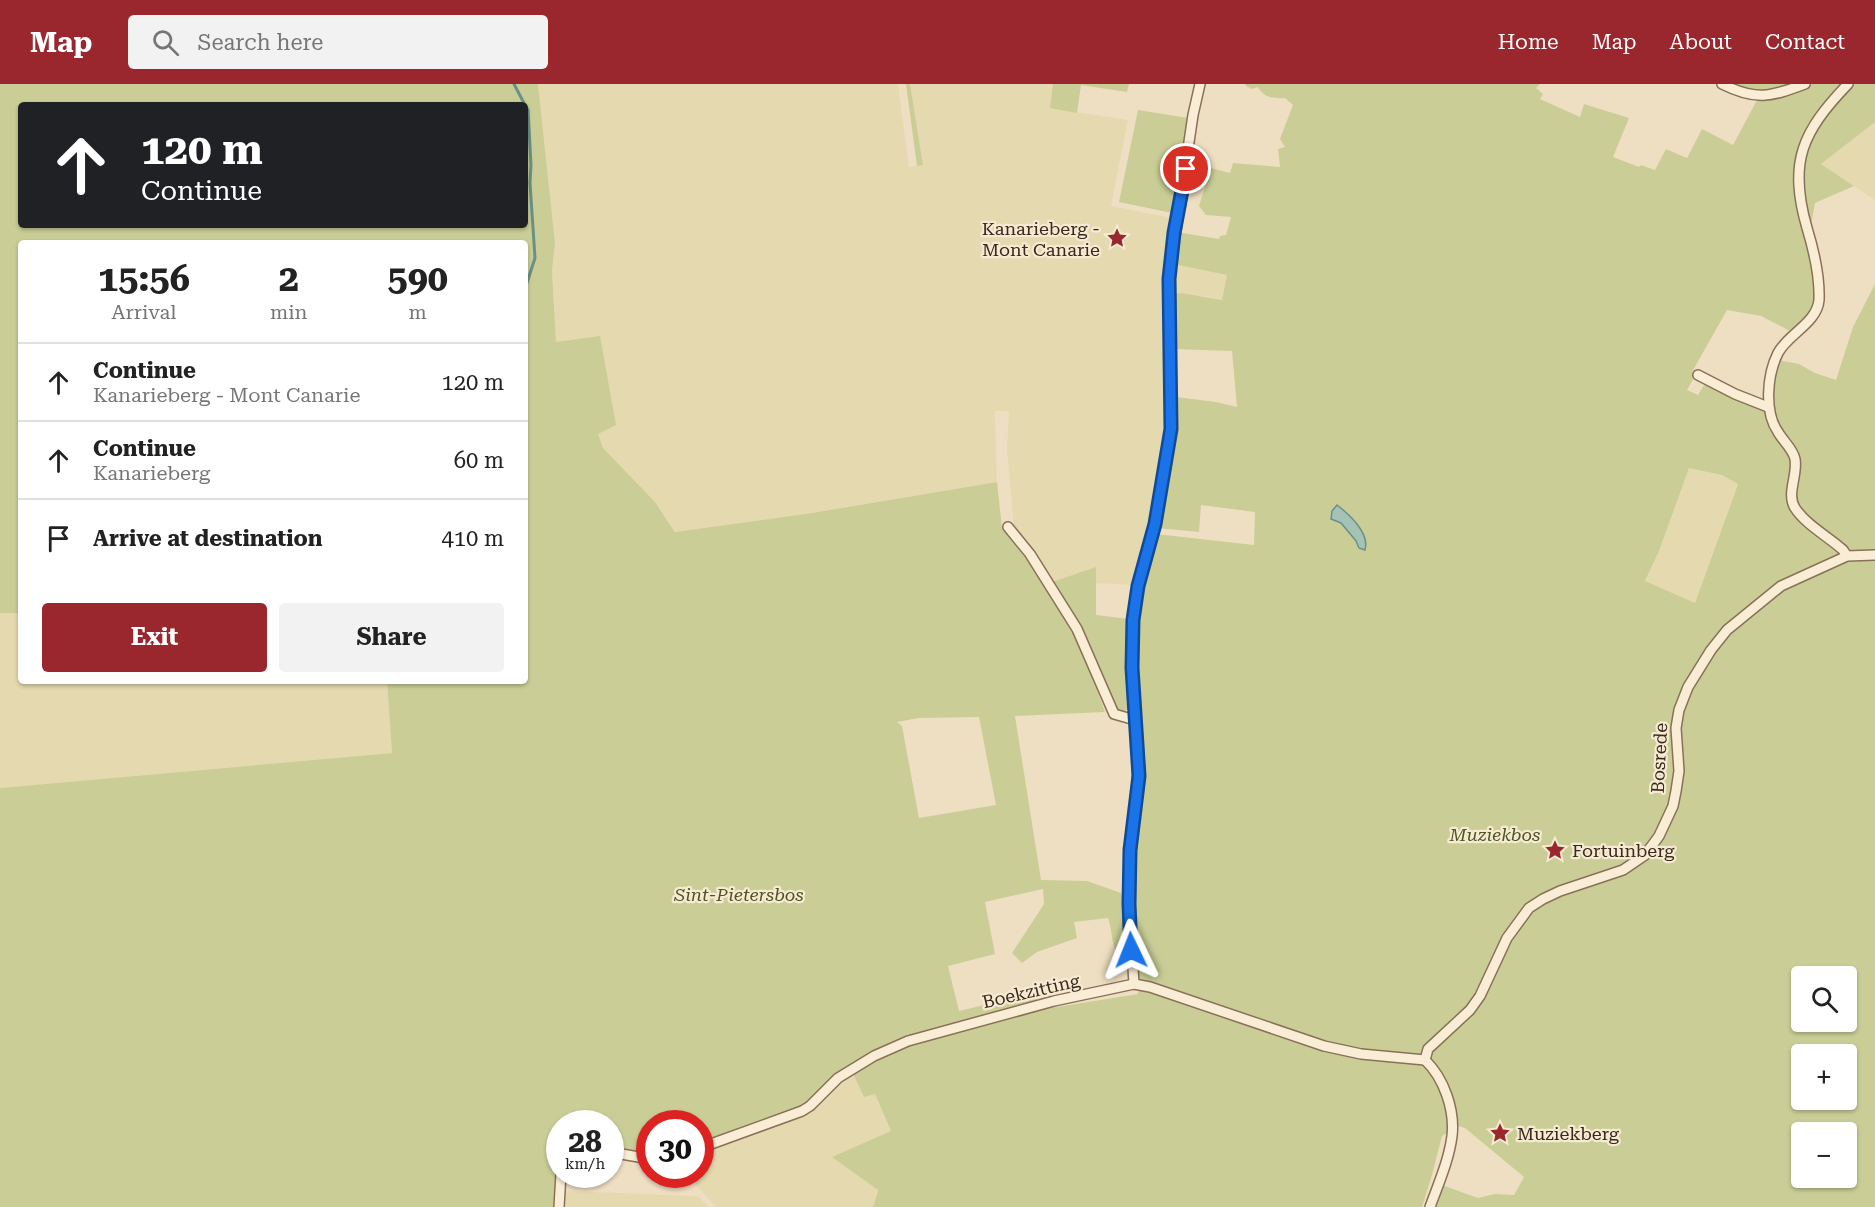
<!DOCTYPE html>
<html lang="en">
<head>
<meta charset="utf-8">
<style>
  body { margin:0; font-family:"Roboto Serif",serif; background:#f2f2f2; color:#222; height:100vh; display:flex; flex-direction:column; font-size:22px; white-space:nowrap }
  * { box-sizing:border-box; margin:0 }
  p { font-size:20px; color:#767676 }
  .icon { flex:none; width:33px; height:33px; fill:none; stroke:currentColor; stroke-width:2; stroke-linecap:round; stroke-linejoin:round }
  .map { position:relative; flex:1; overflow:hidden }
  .drawer { position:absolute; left:18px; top:156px; width:510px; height:444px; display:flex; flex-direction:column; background:#fff; border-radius:6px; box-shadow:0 2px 4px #0004 }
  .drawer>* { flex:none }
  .hud { position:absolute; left:18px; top:18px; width:510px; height:126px; border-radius:6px; box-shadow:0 2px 4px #0004; background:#202124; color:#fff; overflow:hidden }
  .tools { position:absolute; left:1791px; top:882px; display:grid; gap:12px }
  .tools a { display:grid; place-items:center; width:66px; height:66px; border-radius:6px; background:#fff; box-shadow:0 2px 4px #0004; font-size:30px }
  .speed { position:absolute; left:546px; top:1026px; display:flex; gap:12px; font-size:30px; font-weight:700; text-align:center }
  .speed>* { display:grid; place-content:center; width:78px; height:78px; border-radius:50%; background:#fff; box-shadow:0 2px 4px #0004; line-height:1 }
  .speed small { font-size:15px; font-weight:400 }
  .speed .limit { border:9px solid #d22; background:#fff; color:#111 }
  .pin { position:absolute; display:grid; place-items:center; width:51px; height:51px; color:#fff; margin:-26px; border:3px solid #fff; border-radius:50%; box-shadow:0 2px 6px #0007 }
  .me { position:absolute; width:66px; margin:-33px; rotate:358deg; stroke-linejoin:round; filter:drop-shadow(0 0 4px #0008) }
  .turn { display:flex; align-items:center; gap:21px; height:126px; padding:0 24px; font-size:27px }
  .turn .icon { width:78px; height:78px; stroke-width:2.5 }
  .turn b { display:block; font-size:42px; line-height:51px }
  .eta { display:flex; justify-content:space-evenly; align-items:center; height:102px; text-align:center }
  .eta b { font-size:36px; font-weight:700; line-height:42px }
  .action { display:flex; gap:12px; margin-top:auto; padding:12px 24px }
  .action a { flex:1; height:69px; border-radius:6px; background:#9a272e; color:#fff; font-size:24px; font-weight:700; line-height:69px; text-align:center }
  .action a+a { background:#f2f2f2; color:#222 }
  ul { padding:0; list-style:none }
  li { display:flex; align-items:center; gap:18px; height:78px; padding:0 24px; border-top:2px solid #e0e0e0 }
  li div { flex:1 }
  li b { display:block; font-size:22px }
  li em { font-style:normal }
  header { display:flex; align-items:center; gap:36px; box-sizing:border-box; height:84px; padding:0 30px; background:#9a272e; color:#fff }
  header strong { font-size:28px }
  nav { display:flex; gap:33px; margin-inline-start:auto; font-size:21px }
  .search { width:420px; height:54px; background:#f2f2f2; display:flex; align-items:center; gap:15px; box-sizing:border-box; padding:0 21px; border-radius:6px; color:#767676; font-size:22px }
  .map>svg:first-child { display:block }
  .farmland { fill:#e5d9af }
  .green { fill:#cace96; fill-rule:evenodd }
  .water { fill:#a5c2b7; stroke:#6b9085; stroke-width:1.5 }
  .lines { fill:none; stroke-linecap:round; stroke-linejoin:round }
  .stream { stroke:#6b9085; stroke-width:3 }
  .minor-casing { stroke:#8a7059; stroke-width:12 }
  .minor { stroke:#faedd6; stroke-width:9 }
  .route-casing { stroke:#114b97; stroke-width:15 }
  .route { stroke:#1a73e8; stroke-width:10 }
  .labels { text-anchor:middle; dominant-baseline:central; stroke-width:4.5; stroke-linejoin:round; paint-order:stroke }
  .poi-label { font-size:18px; fill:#39291d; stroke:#f6ead2; text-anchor:start }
  .street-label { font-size:18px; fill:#39291d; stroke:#f6ead2 }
  .park-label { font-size:18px; font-style:italic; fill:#4c5623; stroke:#f6ead2 }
</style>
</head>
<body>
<header>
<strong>Map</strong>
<div class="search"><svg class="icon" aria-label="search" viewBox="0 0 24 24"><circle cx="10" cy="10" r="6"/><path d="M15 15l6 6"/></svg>Search here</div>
<nav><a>Home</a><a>Map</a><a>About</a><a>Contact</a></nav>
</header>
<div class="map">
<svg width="1875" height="1123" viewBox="0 0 1875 1123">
  <rect width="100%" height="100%" fill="#efdfc2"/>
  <g class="farmland">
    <polygon points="538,0 898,0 909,83 923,81 910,0 1053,0 1050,24 1128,36 1111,122 1172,134 1165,190 1168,336 1151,442 1133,501 1096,499 1096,483 1052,498 1014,445 1007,365 1009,327 995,327 997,398 812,429 676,448 655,418 603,365 598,350 556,259 552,187 555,159"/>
    <polygon points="1875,38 1875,116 1821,80"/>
    <polygon points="1173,180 1227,191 1222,216 1210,213 1175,210"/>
    <polygon points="1689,383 1722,391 1738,399 1695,519 1645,498 1659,467"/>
    <polygon points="0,529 21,529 21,597 387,597 392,669 0,704"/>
    <polygon points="854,989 875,1010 891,1047 873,1123 716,1123 687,1091 700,1090 701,1067 808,1028 836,998"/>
    <polygon points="564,1107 698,1112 709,1123 563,1123"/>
  </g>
  <g class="green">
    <path d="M0,0h538l17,159 -3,28 4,71 44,-6 16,89 -18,9 5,14 52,54 20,30 137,-19 185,-31 5,46 28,36 35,53 15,28 25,67 -90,4 26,164 46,1 34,12 5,8v55l-5,4c-10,-11 -8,-28 -13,-42l-34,4 3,16 -40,14 -15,11 -10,-10 32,-49 -1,-15 -58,13 10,52 -47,12 11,45 76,-18 3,17 100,-16 -5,-118 8,-111 -5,-89 3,-89 17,-53 98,11 1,-33 -54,-7 -2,27 -42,-4 19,-114v-17l40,5 21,5 -5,-56 -58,-2 1,-55 6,-1 41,7 5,-25 -54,-11 4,-32 42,7 1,-3 6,-1 5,-18 -25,-2 -7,-9 12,-38 19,5 3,-10 47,4 -2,-18 7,-2 -5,-8 13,-34 -8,-7c-11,1 -21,0 -27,-11l-6,2 -6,-3 -1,-2h295l-4,4 7,6 -3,5 40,18 4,-13 45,14 -16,39 26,10 2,-2 14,5 11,-21 21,9 15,-29 31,16 24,-45 41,-10 13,-6h34l-47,73 17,110 1,34 -8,15 -16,16 -31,-16 -34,-6 -35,62 4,2 -9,16 11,5 8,-13 59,27 8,8v-30l5,-27 21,4 16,9 21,7 17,-53 22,-43v923h-441l8,-22 36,13 17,-4 19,1 10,-18 -59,-49 -7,-2 -16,10 -10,39 -10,32h-549l5,-17 -46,-33 59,-26 -16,-37 -11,3 -11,-24 -17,9 -6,-4 -13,16 -18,14 -98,37 -1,-21h-50l-1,33 -38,-7 -1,-26h-50l-1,16 -9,3 -1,4 10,2v58h-559v-419l392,-35 -5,-72h138v-438h-504v370h-21zM21,21h504v120h-504zM1689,384l33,7 16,9 -43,119 -50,-22 14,-30zM1346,427l15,19 -6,11 -14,-18zM979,633l17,88 -77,13 -17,-92 -5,-4 22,-4zM1802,892h44v46h-44zM1802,970h44v46h-44zM1802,1048h44v46h-44z"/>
    <polygon points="906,0 910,0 923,81 917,82"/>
    <polygon points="1053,0 1129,0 1127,8 1081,1 1077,29 1050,24"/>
    <polygon points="1726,0 1799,0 1757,10"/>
    <path d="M1850,0h25v38l-54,42 33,22 -39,17 -4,22c-5,-18 -14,-40 -11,-59 5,-32 31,-58 50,-82z"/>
    <polygon points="1138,26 1188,34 1182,83 1172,129 1119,118"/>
    <polygon points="1096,483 1096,531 1129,535 1128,625 1121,629 1115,628 1052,498"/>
  </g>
  <path class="water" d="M1337,421c12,9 33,28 28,45l-6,-2 -3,-7 -15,-18 -10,-4 1,-8z"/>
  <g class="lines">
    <g class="stream">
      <polyline points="514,0 525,21"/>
      <polyline points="525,21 528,26 531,81 530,99 535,174 525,205"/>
    </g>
    <g class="minor-casing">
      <g id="minor">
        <path d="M1722,0c34,17 48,13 83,0"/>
        <polyline points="1698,291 1735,310 1768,323"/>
        <polyline points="1008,443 1030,470 1077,545 1114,630 1135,636"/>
        <path d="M1847,472l-4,-6c-14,-13 -37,-25 -48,-42 -9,-14 3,-33 0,-49 -2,-10 -12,-18 -17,-27 -14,-20 -11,-57 0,-79 10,-19 39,-30 41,-53 1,-25 -5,-49 -12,-72 -19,-66 -5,-96 41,-144"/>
        <polyline points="1134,900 1129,820 1129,789 1139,677 1132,584 1133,536 1138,502 1155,440 1171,345 1170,186 1193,31 1200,0"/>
        <polyline points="1425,976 1428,965 1470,926 1480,912 1507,854 1529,824 1543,815 1560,807 1623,786 1645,771 1659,752 1673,722 1676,707 1679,687 1676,644 1679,626 1688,603 1711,566 1727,546 1781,502 1847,472 1875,471"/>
        <path d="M1425,976c19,18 30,50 27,76 -3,24 -14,49 -22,71"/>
        <polyline points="700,1064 802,1027 810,1022 838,994 874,972 908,957 1054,917 1134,900 1150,903 1324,962 1361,970 1425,976"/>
        <polyline points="610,1068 650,1075"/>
        <polyline points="559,1123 561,1090"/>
      </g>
    </g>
    <use href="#minor" class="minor"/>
  </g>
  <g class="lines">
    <g class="route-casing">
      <polyline id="route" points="1131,866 1129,820 1130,766 1139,692 1132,584 1133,536 1138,502 1155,440 1171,345 1169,195 1174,149 1186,85"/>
    </g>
    <use href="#route" class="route"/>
  </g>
  <defs>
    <g id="sight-bare" transform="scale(1.62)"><path d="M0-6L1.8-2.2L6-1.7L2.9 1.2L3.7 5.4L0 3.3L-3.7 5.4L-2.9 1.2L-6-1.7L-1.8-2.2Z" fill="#9a272e" stroke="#f6ead2" stroke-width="2.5" paint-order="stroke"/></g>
  </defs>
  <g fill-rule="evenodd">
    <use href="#sight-bare" x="1117" y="154"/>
    <use href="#sight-bare" x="1555" y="766"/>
    <use href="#sight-bare" x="1500" y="1049"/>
  </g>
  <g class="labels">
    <g class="poi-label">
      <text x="1100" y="144" text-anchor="end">Kanarieberg -<tspan x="1100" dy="21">Mont Canarie</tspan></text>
      <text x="1572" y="766">Fortuinberg</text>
      <text x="1517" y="1049">Muziekberg</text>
    </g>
    <g class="street-label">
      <text transform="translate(1659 674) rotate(-87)">Bosrede</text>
      <text transform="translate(1031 907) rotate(-13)">Boekzitting</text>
    </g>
    <g class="park-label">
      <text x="1495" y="750">Muziekbos</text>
      <text x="739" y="810">Sint-Pietersbos</text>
    </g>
  </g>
</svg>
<div class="tools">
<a><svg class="icon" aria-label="search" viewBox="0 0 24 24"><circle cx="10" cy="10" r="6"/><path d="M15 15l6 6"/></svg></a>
<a>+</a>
<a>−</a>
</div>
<div class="speed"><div>28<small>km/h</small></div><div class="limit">30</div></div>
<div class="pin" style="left:1186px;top:85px;background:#d93025"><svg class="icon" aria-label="arrive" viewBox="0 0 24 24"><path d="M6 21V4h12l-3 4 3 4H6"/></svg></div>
<svg class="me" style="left:1131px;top:866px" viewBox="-20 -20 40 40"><path d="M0-17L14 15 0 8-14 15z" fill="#1a73e8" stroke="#fff" stroke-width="4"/></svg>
<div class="hud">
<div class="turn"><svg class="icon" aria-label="ahead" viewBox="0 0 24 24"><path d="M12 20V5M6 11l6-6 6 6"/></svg><div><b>120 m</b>Continue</div></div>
</div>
<section class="drawer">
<div class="eta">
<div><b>15:56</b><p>Arrival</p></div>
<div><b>2</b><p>min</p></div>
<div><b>590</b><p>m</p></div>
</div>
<ul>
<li><svg class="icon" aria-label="ahead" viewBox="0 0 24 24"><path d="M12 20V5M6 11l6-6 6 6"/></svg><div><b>Continue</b><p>Kanarieberg - Mont Canarie</p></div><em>120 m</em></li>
<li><svg class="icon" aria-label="ahead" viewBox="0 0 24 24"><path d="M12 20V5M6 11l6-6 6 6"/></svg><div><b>Continue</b><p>Kanarieberg</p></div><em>60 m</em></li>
<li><svg class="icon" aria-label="arrive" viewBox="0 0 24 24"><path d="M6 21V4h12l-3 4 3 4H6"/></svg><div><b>Arrive at destination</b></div><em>410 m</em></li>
</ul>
<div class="action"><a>Exit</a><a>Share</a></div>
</section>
</div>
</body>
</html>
